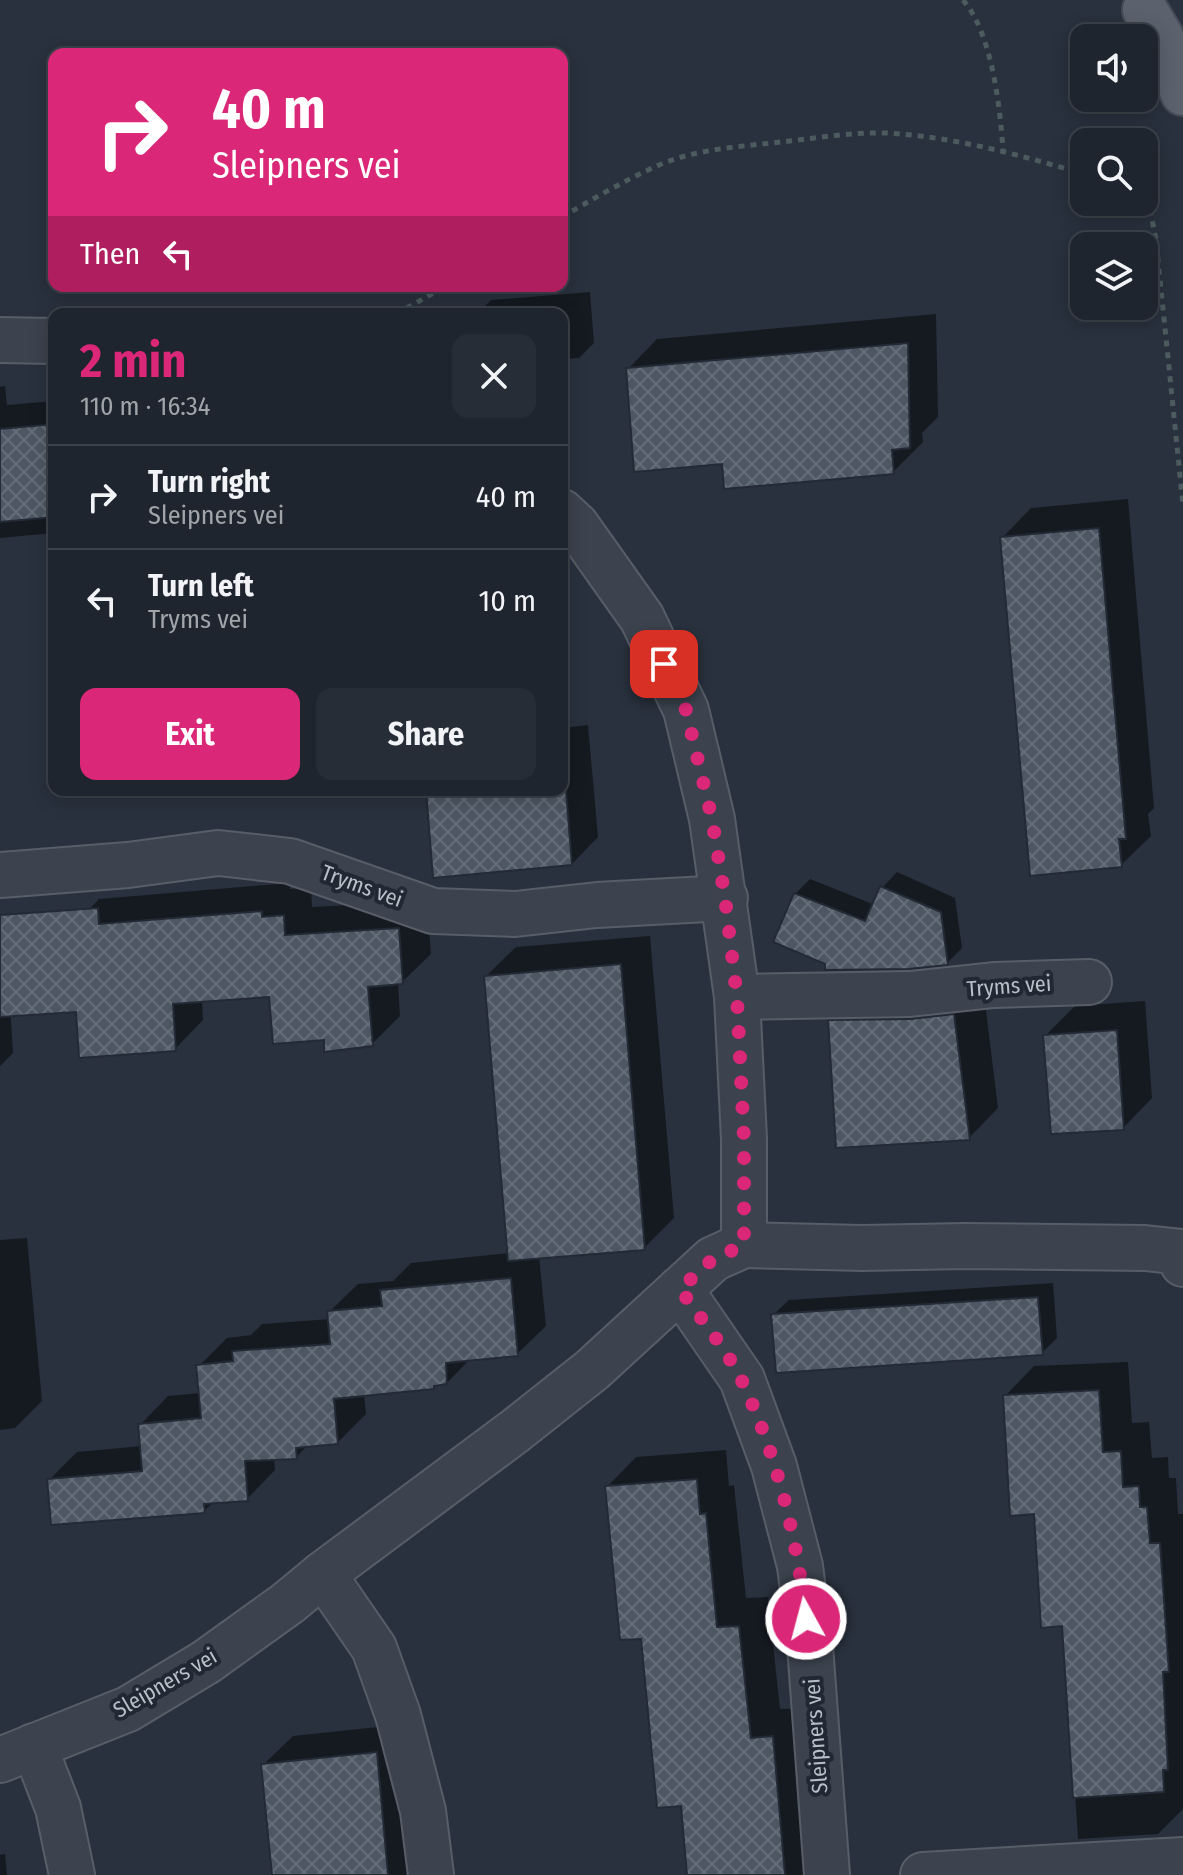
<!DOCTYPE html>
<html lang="en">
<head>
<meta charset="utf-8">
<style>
  body { margin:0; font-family:"Fira Sans Condensed",sans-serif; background:#272d36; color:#f1f3f6; height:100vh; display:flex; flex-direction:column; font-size:30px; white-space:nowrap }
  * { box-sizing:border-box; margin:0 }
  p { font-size:26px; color:#a1a5aa }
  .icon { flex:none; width:44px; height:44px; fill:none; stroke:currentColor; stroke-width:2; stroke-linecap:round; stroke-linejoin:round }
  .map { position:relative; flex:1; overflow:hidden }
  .panel { position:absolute; left:48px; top:308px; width:520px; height:488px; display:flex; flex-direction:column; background:#1f252e; border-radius:16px; box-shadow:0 4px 20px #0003,0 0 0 2px #3c424a }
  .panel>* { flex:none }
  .top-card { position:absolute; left:48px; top:48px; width:520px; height:244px; border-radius:16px; box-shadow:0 4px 20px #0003,0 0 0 2px #3c424a; background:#db2777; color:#fff; overflow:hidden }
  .controls { position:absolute; left:1070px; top:24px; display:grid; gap:16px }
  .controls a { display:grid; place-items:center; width:88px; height:88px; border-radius:16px; background:#1f252e; box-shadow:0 4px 20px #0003,0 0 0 2px #3c424a; font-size:40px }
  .pin { position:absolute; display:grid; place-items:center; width:68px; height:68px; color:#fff; margin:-34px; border-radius:16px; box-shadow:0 4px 12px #0006 }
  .me { position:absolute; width:88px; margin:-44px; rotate:353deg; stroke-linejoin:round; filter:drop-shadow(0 0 6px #0008) }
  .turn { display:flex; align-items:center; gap:28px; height:168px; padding:0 32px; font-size:36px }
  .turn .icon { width:104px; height:104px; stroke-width:2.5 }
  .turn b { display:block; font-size:56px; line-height:68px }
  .then { display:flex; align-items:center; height:76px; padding:0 32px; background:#0003; gap:16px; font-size:30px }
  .round { display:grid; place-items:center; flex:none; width:84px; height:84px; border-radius:16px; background:#272d36 }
  .overview { display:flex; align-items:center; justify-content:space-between; height:136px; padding:0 32px }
  h1 { font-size:48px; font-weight:700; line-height:60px; color:#db2777 }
  .primary-button { display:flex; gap:16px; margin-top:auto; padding:16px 32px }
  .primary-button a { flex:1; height:92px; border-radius:16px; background:#db2777; color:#fff; font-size:32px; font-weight:700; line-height:92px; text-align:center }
  .primary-button a+a { background:#272d36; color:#f1f3f6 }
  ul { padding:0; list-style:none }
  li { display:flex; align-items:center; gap:24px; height:104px; padding:0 32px; border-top:2px solid #3c424a }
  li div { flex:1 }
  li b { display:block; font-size:30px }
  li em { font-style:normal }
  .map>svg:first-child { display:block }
  .shadow { fill:#0007 }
  .building { fill:url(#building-cross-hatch); stroke:#232a35; stroke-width:2 }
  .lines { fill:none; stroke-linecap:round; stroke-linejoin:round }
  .minor-casing { stroke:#575e68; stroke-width:48 }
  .major-casing { stroke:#464c57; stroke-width:48 }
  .path { stroke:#4b5b5e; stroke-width:5; stroke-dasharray:6 6; stroke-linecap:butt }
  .minor { stroke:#3c434e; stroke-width:44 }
  .major { stroke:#5b626e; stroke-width:44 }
  .route { stroke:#db2777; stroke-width:14; stroke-dasharray:0 25.2 }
  .labels { text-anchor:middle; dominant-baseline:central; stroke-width:8; stroke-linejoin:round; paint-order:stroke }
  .street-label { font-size:22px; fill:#b9bfc8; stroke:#212833 }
</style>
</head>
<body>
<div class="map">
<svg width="1183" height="1875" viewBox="0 0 1183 1875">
  <defs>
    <pattern id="building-cross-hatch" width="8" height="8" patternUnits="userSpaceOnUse" patternTransform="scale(2)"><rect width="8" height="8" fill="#4d5763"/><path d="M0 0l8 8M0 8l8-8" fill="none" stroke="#656d78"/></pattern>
  </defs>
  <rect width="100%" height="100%" fill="#29313e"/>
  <g class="shadow">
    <polygon points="590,292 594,343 579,358 562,359 562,314 477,314 491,300"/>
    <polygon points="936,314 938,417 922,433 923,442 893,472 724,462 628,369 657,339"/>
    <polygon points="5,386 7,405 54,401 54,533 0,538 0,387"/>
    <polygon points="1128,499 1154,808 1148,814 1151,836 1121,865 1002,538 1031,508"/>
    <polygon points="588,725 598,837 572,864 427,790 562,790 562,728"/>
    <polygon points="897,872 955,898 962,948 947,963 795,894 810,879 875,905 882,888"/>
    <polygon points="290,883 290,889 311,887 312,907 427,901 431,954 402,982 398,983 400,1016 372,1044 325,1038 271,995 202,1000 203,1020 175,1049 71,928 99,899"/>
    <polygon points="650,936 674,1218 644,1248 539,1256 546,1326 517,1354 471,1358 447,1383 364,1394 366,1414 338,1442 308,1445 296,1457 274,1458 275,1470 247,1499 214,1502 204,1511 49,1480 77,1452 142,1446 140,1425 168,1396 201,1393 199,1366 227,1338 251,1335 262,1324 330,1319 329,1312 358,1284 393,1281 411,1263 509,1253 486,976 516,947"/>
    <polygon points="983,986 998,1108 969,1138 830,1021 860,992"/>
    <polygon points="9,988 13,1053 0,1066 0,989"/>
    <polygon points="1145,1001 1152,1098 1123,1128 1045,1036 1075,1006"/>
    <polygon points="27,1238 42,1401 15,1428 0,1430 0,1240"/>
    <polygon points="1053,1283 1057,1338 1042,1353 773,1315 789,1300"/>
    <polygon points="1128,1362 1132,1423 1149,1422 1152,1458 1168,1457 1169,1478 1176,1478 1178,1514 1183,1514 1183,1809 1158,1834 1078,1839 1064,1624 1005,1396 1034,1366"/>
    <polygon points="726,1450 729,1486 734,1485 746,1598 768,1597 780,1709 802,1708 817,1875 689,1875 682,1804 607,1487 636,1457"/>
    <polygon points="406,1724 426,1875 274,1875 263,1765 293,1736"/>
    <polygon points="5,1854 7,1875 0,1875 0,1855"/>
  </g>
  <g class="building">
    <polygon points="908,343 910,448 892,450 894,474 724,489 722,464 634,472 626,368"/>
    <polygon points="54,424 54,517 0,522 0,429"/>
    <polygon points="1099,528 1126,839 1119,839 1122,867 1030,876 1000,537"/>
    <polygon points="426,790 566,790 572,865 433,878"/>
    <polygon points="880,886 941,912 948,965 908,969 825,970 825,964 773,942 794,893 865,921"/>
    <polygon points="98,908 99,924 262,911 262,917 284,915 285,935 399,928 403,984 368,987 373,1046 324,1052 324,1040 273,1044 269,997 173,1004 176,1051 79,1058 76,1012 0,1017 0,915"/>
    <polygon points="621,964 645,1250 508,1261 484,976"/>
    <polygon points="954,1014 970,1140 836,1148 828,1020 911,1019"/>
    <polygon points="1117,1030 1124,1130 1051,1134 1043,1035"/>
    <polygon points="511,1278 518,1356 446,1363 447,1384 434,1386 434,1389 334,1399 338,1444 296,1448 297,1459 245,1461 248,1501 204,1504 205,1513 51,1525 47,1479 142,1471 138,1424 201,1418 196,1365 233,1361 232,1351 330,1344 327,1311 382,1306 380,1290"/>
    <polygon points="1038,1297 1043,1355 776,1373 771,1314"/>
    <polygon points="1099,1390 1103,1452 1121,1451 1123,1487 1139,1486 1140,1507 1147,1507 1150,1543 1160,1543 1169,1672 1163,1672 1168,1770 1163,1770 1164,1792 1073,1798 1062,1626 1041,1628 1034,1514 1010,1516 1003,1395"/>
    <polygon points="697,1479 700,1514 706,1513 717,1627 739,1626 751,1738 773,1736 785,1875 687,1875 681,1806 657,1808 641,1639 620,1640 605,1486"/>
    <polygon points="377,1752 388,1875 272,1875 261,1764"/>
  </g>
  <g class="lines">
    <g class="minor-casing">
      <g id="minor">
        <polyline points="0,340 54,341"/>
        <polyline points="562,512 576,525 642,618 686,710 712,819 737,997 744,1139 744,1245"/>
        <polyline points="0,875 128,865 218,853 290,861 433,911 515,914 597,905 725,898"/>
        <polyline points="737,997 910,994 994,985 1089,982"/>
        <polyline points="680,1289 742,1379 774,1466 800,1566 810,1646 827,1875"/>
        <polyline points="323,1574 374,1648 398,1715 423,1811 431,1875"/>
        <polyline points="34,1746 58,1808 72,1875"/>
        <polyline points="0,1760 128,1709 206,1662 288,1603 323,1574 515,1431 592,1370 713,1259 744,1245 862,1248 965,1246 1145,1248 1182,1252 1183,1264"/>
        <polyline points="923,1875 1183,1860"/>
      </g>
    </g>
    <g class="major-casing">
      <polyline id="major" points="1145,10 1161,37 1183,93"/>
    </g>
    <g class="path">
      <path d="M963,0c29,33 37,107 40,150"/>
      <polyline points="1144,200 1149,204 1156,240 1183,505"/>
      <path d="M562,217c31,-18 63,-37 97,-52 35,-15 75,-18 113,-22 38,-4 77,-11 115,-10 68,4 133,22 197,41"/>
      <polyline points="396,314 446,286"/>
    </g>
    <use href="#minor" class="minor"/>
    <use href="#major" class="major"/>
  </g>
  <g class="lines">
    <path class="route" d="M664,664l22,46 26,109 13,79 12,99 7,142v106l-31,14 -33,30c19,27 49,64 62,92 35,74 55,157 64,238"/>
  </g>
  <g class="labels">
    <g class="street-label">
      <text transform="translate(362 886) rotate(20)">Tryms vei</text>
      <text transform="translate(1009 986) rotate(-4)">Tryms vei</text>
      <text transform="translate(165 1683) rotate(-30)">Sleipners vei</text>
      <text transform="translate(816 1736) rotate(-94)">Sleipners vei</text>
    </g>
  </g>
</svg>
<div class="controls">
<a><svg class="icon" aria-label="sound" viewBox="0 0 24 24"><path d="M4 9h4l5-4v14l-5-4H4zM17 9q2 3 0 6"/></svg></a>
<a><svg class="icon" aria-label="search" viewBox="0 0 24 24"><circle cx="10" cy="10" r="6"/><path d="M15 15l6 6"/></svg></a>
<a><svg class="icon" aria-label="layers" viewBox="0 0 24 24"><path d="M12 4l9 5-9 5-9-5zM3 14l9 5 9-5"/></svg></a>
</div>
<div class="pin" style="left:664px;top:664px;background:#d93025"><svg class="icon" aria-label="arrive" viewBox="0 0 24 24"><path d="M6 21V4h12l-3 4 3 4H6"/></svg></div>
<svg class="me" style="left:806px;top:1619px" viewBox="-20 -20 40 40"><circle r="17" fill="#db2777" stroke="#fff" stroke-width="3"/><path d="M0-11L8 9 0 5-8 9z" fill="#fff"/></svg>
<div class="top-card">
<div class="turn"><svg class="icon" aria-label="right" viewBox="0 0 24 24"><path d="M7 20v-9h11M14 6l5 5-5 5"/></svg><div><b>40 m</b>Sleipners vei</div></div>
<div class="then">Then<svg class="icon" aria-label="left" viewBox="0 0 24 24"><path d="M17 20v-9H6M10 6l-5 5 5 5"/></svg></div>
</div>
<section class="panel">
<div class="overview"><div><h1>2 min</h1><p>110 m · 16:34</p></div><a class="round"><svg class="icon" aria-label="close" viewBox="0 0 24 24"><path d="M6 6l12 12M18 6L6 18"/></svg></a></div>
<ul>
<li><svg class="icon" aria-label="right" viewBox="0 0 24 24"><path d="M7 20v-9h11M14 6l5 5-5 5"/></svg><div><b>Turn right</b><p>Sleipners vei</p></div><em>40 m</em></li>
<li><svg class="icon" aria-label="left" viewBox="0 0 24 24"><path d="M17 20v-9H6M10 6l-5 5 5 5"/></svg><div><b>Turn left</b><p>Tryms vei</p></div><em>10 m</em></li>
</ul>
<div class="primary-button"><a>Exit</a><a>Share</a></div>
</section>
</div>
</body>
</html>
